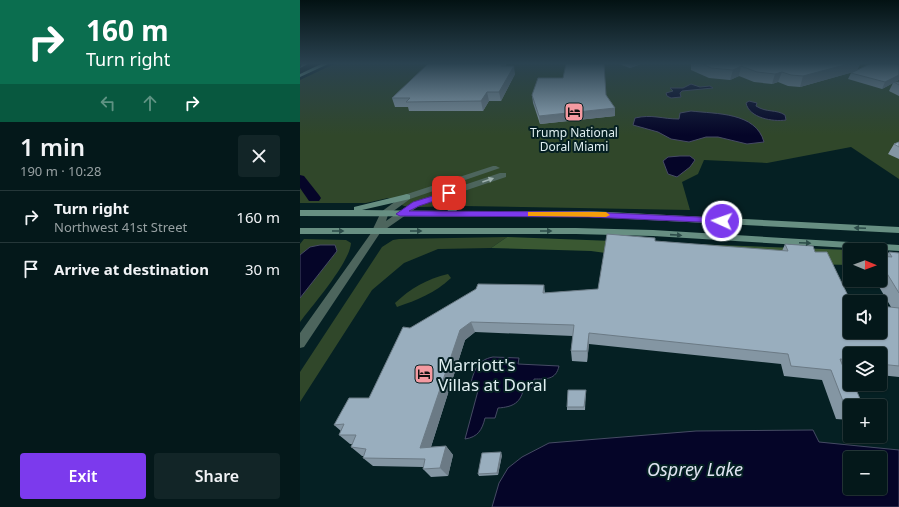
<!DOCTYPE html>
<html lang="en">
<head>
<meta charset="utf-8">
<style>
  body { margin:0; font-family:"Noto Sans",sans-serif; background:#122527; color:#f1f3f6; height:100vh; display:flex; flex-direction:column; font-size:15px; white-space:nowrap }
  * { box-sizing:border-box; margin:0 }
  p { font-size:13px; color:#97a0a2 }
  .icon { flex:none; width:22px; height:22px; fill:none; stroke:currentColor; stroke-width:2; stroke-linecap:round; stroke-linejoin:round }
  .map { position:relative; flex:1; overflow:hidden }
  .panel { display:flex; flex-direction:column; background:#04181a; width:300px }
  .panel>* { flex:none }
  .banner { background:#0b6e4f; color:#fff; overflow:hidden }
  .needle { width:26px; rotate:91deg }
  .fabs { position:absolute; left:543px; top:243px; display:grid; gap:8px }
  .fabs a { display:grid; place-items:center; width:44px; height:44px; border-radius:4px; background:#04181a; box-shadow:0 1px 3px #0004,0 0 0 1px #253739; font-size:20px }
  .pin { position:absolute; display:grid; place-items:center; width:34px; height:34px; color:#fff; margin:-17px; border-radius:8px; box-shadow:0 2px 6px #0006 }
  .me { position:absolute; width:44px; margin:-22px; rotate:273deg; stroke-linejoin:round; filter:drop-shadow(0 0 3px #0008) }
  .turn { display:flex; align-items:center; gap:14px; height:84px; padding:0 20px; font-size:18px }
  .turn .icon { width:52px; height:52px; stroke-width:2.5 }
  .turn b { display:block; font-size:28px; line-height:34px }
  .lanes { display:flex; align-items:center; height:38px; padding:0 20px; background:#0003; justify-content:center; gap:20px; direction:ltr }
  .lanes .off { opacity:.35 }
  .round { display:grid; place-items:center; flex:none; width:42px; height:42px; border-radius:4px; background:#122527 }
  .overview { display:flex; align-items:center; justify-content:space-between; height:68px; padding:0 20px }
  h1 { font-size:24px; font-weight:600; line-height:30px }
  .action { display:flex; gap:8px; margin-top:auto; padding:8px 20px }
  .action a { flex:1; height:46px; border-radius:4px; background:#7c3aed; color:#fff; font-size:16px; font-weight:600; line-height:46px; text-align:center }
  .action a+a { background:#122527; color:#f1f3f6 }
  ul { padding:0; list-style:none }
  li { display:flex; align-items:center; gap:12px; height:52px; padding:0 20px; border-top:1px solid #253739 }
  li div { flex:1 }
  li b { display:block; font-size:15px }
  li em { font-style:normal }
  main { display:flex; flex:1; min-height:0 }
  .map>svg:first-child { display:block }
  .green { fill:#30472a }
  .forest { fill:#3a5832 }
  .water { fill:#050528; stroke:#464b64; fill-rule:evenodd }
  .lines { fill:none; stroke-linecap:round; stroke-linejoin:round }
  .canal { fill:#050528; fill-rule:evenodd }
  .minor { fill:#4d655d; fill-rule:evenodd }
  .tertiary { fill:#4d655d; fill-rule:evenodd }
  .secondary { fill:#678f82; fill-rule:evenodd }
  .primary { fill:#7cb0a0; fill-rule:evenodd }
  .wall { fill:#8496a3 }
  .shaded-wall { fill:#6b7a85 }
  .building { fill:#99aebe; stroke:#6b7a85 }
  .oneway { fill:#9db0ae }
  .oneway2 { fill:#2c4c49 }
  .route { fill:#7c3aed; stroke:#51269a }
  .slow { fill:#f59e0b }
  .labels { text-anchor:middle; dominant-baseline:central; stroke-width:4; stroke-linejoin:round; paint-order:stroke }
  .far-poi-label { font-size:12px; fill:#dfeef0; stroke:#052023 }
  .near-poi-label { font-size:17px; fill:#dfeef0; stroke:#052023; text-anchor:start }
  .near-water-label { font-size:18px; font-style:italic; fill:#e0e4f2; stroke:#052023 }
</style>
</head>
<body>
<main>
<section class="panel">
<div class="banner">
<div class="turn"><svg class="icon" aria-label="right" viewBox="0 0 24 24"><path d="M7 20v-9h11M14 6l5 5-5 5"/></svg><div><b>160 m</b>Turn right</div></div>
<div class="lanes"><svg class="icon off" aria-label="left" viewBox="0 0 24 24"><path d="M17 20v-9H6M10 6l-5 5 5 5"/></svg><svg class="icon off" aria-label="ahead" viewBox="0 0 24 24"><path d="M12 20V5M6 11l6-6 6 6"/></svg><svg class="icon" aria-label="right" viewBox="0 0 24 24"><path d="M7 20v-9h11M14 6l5 5-5 5"/></svg></div>
</div>
<div class="overview"><div><h1>1 min</h1><p>190 m · 10:28</p></div><a class="round"><svg class="icon" aria-label="close" viewBox="0 0 24 24"><path d="M6 6l12 12M18 6L6 18"/></svg></a></div>
<ul>
<li><svg class="icon" aria-label="right" viewBox="0 0 24 24"><path d="M7 20v-9h11M14 6l5 5-5 5"/></svg><div><b>Turn right</b><p>Northwest 41st Street</p></div><em>160 m</em></li>
<li><svg class="icon" aria-label="arrive" viewBox="0 0 24 24"><path d="M6 21V4h12l-3 4 3 4H6"/></svg><div><b>Arrive at destination</b></div><em>30 m</em></li>
</ul>
<div class="action"><a>Exit</a><a>Share</a></div>
</section>
<div class="map">
<svg width="599" height="507" viewBox="0 0 599 507">
  <rect width="100%" height="100%" fill="#052023"/>
  <g class="green">
    <polygon points="34,64 599,64 599,179 551,147 467,163 404,160 398,174 382,182 390,210 163,206 118,207 104,206 88,198 66,203 0,203 0,80"/>
    <polygon points="207,237 191,248 138,249 104,263 72,290 0,402 0,372 82,247 93,240 99,239"/>
    <path d="M4,239l42,1 5,3c-1,19 -38,62 -51,79v-24l37,-47 -27,-4 -10,8v-11z"/>
    <path d="M148,274l3,4c-16,15 -34,22 -54,29l-2,-4c16,-15 32,-24 53,-29z"/>
  </g>
  <polygon class="forest" points="207,237 550,250 550,265 364,261 291,251 191,248"/>
  <g class="water">
    <polygon points="391,84 400,87 410,86 413,88 382,91 380,93 381,97 371,98 367,96 366,93 373,91 370,88 383,88"/>
    <path d="M449,101l8,2 -1,3c11,7 20,3 29,9l1,5c-13,2 -37,-2 -40,-17z"/>
    <path d="M391,111c25,3 65,1 73,31l-17,2 -29,-7h-12l-17,5 -18,-3 -13,-7 -25,-7 2,-7c17,-4 27,1 44,1l1,-6z"/>
    <polygon points="380,156 390,156 395,160 390,167 377,177 368,174 363,161 368,157"/>
    <polygon points="20,245 35,245 37,251 0,298 0,255 10,247"/>
    <path d="M193,357l26,1 -1,6 41,2c-3,14 -13,13 -25,13l-1,9 -9,-1c-3,16 -11,20 -26,21l-3,10h-10c-3,12 -7,19 -20,21l14,-52 -9,-1c4,-14 6,-26 23,-29z"/>
    <path d="M513,430l6,12 80,8v57h-407l7,-24 9,-15 14,-11 27,-14 147,-12zM550,458h30v30h-30z"/>
  </g>
  <g class="lines">
    <polygon class="canal" points="0,175 4,176 19,195 21,198 19,201 9,201 0,188"/>
    <polygon class="minor" points="193,166 196,166 200,168 110,199 88,215 86,221 113,202 200,173 206,173 206,177 119,206 80,233 77,234 72,231 81,212 104,195"/>
    <polygon class="tertiary" points="77,228 82,231 80,233 4,347 0,348 0,333 74,229"/>
    <g class="secondary">
      <polygon points="151,190 154,190 158,192 152,203 157,211 289,211 599,227 599,233 289,217 0,216 0,210 54,210 54,207 107,194 110,195 110,199 62,210 148,211 144,203"/>
      <polygon points="0,228 276,228 353,230 599,245 599,251 353,236 276,234 0,234"/>
    </g>
    <g class="primary">
      <polygon points="2,64 8,64 0,68"/>
      <polygon points="21,64 28,64 0,77 0,74"/>
    </g>
  </g>
  <g class="wall">
    <polygon points="128,64 206,64 206,66 215,74 201,101 189,101 183,111 109,111 108,107 95,107 92,98"/>
    <polygon points="319,64 341,64 330,68"/>
    <polygon points="391,64 560,64 557,70 599,65 599,80 594,82 599,82 599,96 589,91 593,83 582,89 548,79 551,73 553,72 500,87 488,86 478,82 472,84 454,82 439,76 430,80 409,78 391,70"/>
    <polygon points="232,95 306,95 315,116 240,124 233,103"/>
    <polygon points="599,142 599,159 588,154 594,144"/>
    <polygon points="355,241 482,251 485,244 550,332 591,307 575,280 580,280 580,256 585,257 589,252 599,253 599,377 580,375 580,354 550,354 550,372 545,371 550,406 550,420 536,419 522,380 484,376 481,364 289,344 287,362 272,361 271,351 273,336 175,332 165,340 131,447 146,446 153,455 148,476 131,477 123,469 123,467 73,466 63,458 64,456 62,456 51,447 53,444 50,444 39,435 41,431 34,425 69,398 110,328 244,285 245,293 298,289"/>
    <polygon points="286,390 285,410 267,410 267,407"/>
    <polygon points="202,455 198,475 179,476 178,474"/>
  </g>
  <g class="shaded-wall">
    <polygon points="331,64 341,64 330,68"/>
    <polygon points="548,64 560,64 557,71 500,87 503,76"/>
    <polygon points="214,66 215,74 201,101 199,92"/>
    <polygon points="441,66 439,76 430,80 433,70"/>
    <polygon points="482,72 478,82 472,84 475,74"/>
    <polygon points="599,75 599,80 582,89 585,82"/>
    <polygon points="187,92 189,101 183,111 181,101"/>
    <polygon points="315,108 315,116 240,124 239,116"/>
    <polygon points="171,322 175,332 165,340 128,456 120,448 160,330"/>
    <polygon points="289,333 289,344 287,362 287,351"/>
    <polygon points="146,446 153,455 148,476 140,468"/>
    <polygon points="201,452 202,455 198,475 197,473"/>
  </g>
  <g class="building">
    <polygon points="128,64 201,64 201,66 214,66 199,92 187,92 181,101 106,102 110,98 92,98"/>
    <polygon points="266,64 304,64 306,95 315,108 239,116 232,95 238,78 263,78"/>
    <polygon points="403,64 548,64 503,76 491,75 482,72 475,74 457,72 441,66 433,70 411,68"/>
    <polygon points="570,64 595,64 599,65 599,75 585,82 551,73"/>
    <polygon points="594,82 599,82 599,85"/>
    <polygon points="599,142 599,147 594,144"/>
    <polygon points="307,234 355,238 355,241 488,251 485,244 513,246 515,252 527,252 551,302 550,302 550,332 580,332 580,306 599,308 599,366 580,364 580,354 550,354 550,360 540,359 551,387 555,387 563,406 550,406 550,410 546,409 531,370 491,366 488,354 289,333 287,351 271,351 274,325 171,322 160,330 120,448 146,446 140,468 123,469 125,459 63,458 66,449 51,447 56,435 39,435 44,424 34,425 49,398 69,398 103,327 110,328 176,289 178,284 244,285 243,293 298,289"/>
    <polygon points="589,252 599,253 599,293 580,262 580,256 592,257"/>
    <polygon points="268,390 286,390 284,407 267,407"/>
    <polygon points="201,452 197,473 178,474 182,453"/>
  </g>
  <defs><path id="oneway-solid" d="M-6-.8H1V-3.2L6.5 0L1 3.2V.8H-6Z"/></defs>
  <use class="oneway" href="#oneway-solid" transform="translate(188 180) rotate(-19)"/>
  <g class="oneway2">
    <use href="#oneway-solid" transform="translate(560 228) rotate(-177)"/>
    <use href="#oneway-solid" transform="translate(38 231)"/>
    <use href="#oneway-solid" transform="translate(116 231)"/>
    <use href="#oneway-solid" transform="translate(246 231)"/>
    <use href="#oneway-solid" transform="translate(376 235) rotate(4)"/>
    <use href="#oneway-solid" transform="translate(505 243) rotate(3)"/>
  </g>
  <linearGradient id="sky" x2="0" y2="1"><stop stop-color="#031213"/><stop offset="0.47" stop-color="#2a4250"/><stop offset="1" stop-color="#2a4250" stop-opacity="0"/></linearGradient>
  <rect width="599" height="135" fill="url(#sky)"/>
  <polygon class="route" points="149,191 152,192 152,195 119,206 109,211 289,212 422,218 426,221 422,223 289,217 100,216 96,214 113,202"/>
  <polygon class="slow" points="228,212 306,212 310,215 306,217 231,216 228,216"/>
  <defs>
    <g id="hotel-square" transform="scale(1)"><rect x="-9" y="-9" width="18" height="18" rx="4" fill="#f49aa1" stroke="#052023"/><path d="M-6-4.5h1.5V1H6V5H4.5V3h-9V5H-6ZM-4 0a1.8 1.8 0 1 1 3.6 0ZM.5 0V-2.5h3Q6-2.5 6 0Z" fill="#111"/></g>
  </defs>
  <g fill-rule="evenodd">
    <use href="#hotel-square" x="274" y="112"/>
    <use href="#hotel-square" x="124" y="374"/>
  </g>
  <g class="labels">
    <g class="far-poi-label">
      <text x="274" y="132">Trump National<tspan x="274" dy="14">Doral Miami</tspan></text>
    </g>
    <g class="near-poi-label">
      <text x="138" y="364">Marriott's<tspan x="138" dy="20">Villas at Doral</tspan></text>
    </g>
    <g class="near-water-label">
      <text x="395" y="469">Osprey Lake</text>
    </g>
  </g>
</svg>
<div class="fabs">
<a><svg class="needle" viewBox="-14 -14 28 28"><path d="M0-13l5 13h-10z" fill="#e53935"/><path d="M0 13l5-13h-10z" fill="#97a0a2"/></svg></a>
<a><svg class="icon" aria-label="sound" viewBox="0 0 24 24"><path d="M4 9h4l5-4v14l-5-4H4zM17 9q2 3 0 6"/></svg></a>
<a><svg class="icon" aria-label="layers" viewBox="0 0 24 24"><path d="M12 4l9 5-9 5-9-5zM3 14l9 5 9-5"/></svg></a>
<a>+</a>
<a>−</a>
</div>
<div class="pin" style="left:149px;top:193px;background:#d93025"><svg class="icon" aria-label="arrive" viewBox="0 0 24 24"><path d="M6 21V4h12l-3 4 3 4H6"/></svg></div>
<svg class="me" style="left:422px;top:221px" viewBox="-20 -20 40 40"><circle r="17" fill="#7c3aed" stroke="#fff" stroke-width="3"/><path d="M0-11L8 9 0 5-8 9z" fill="#fff"/></svg>
</div>
</main>
</body>
</html>
